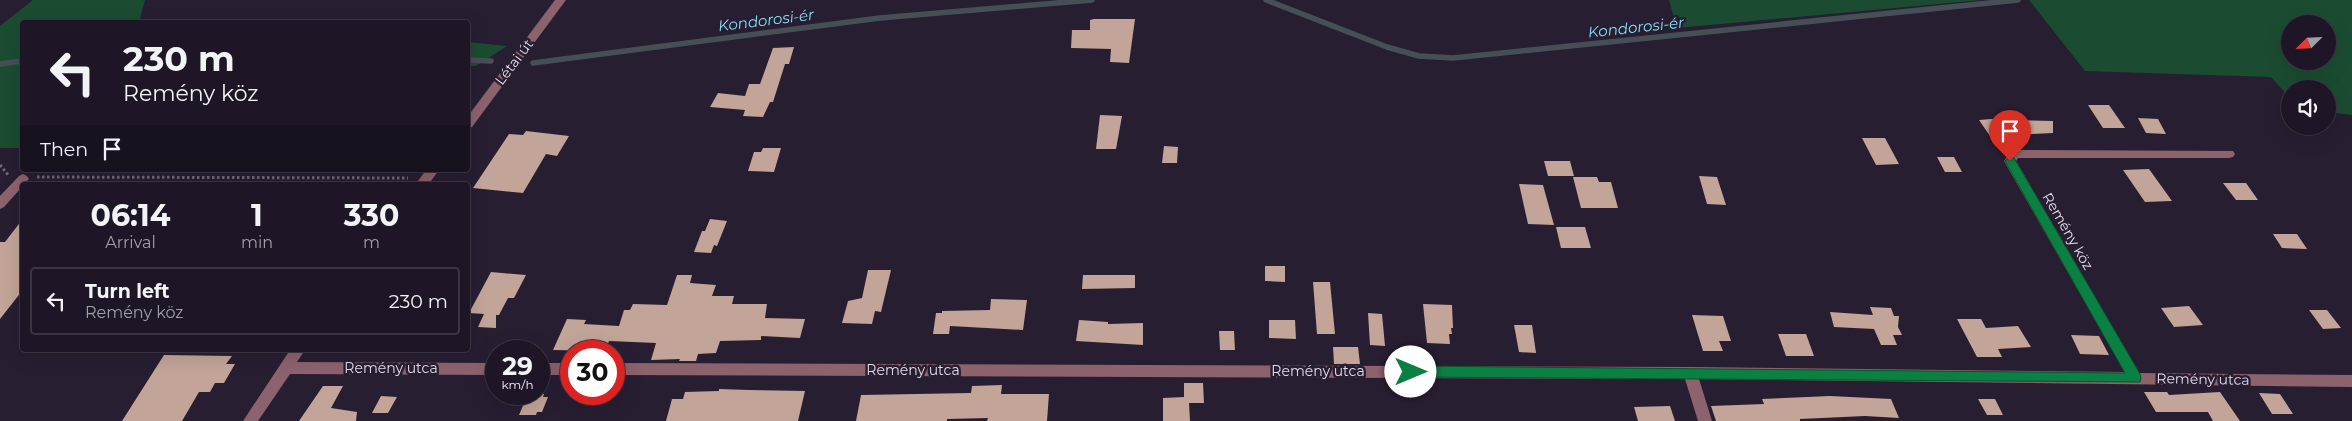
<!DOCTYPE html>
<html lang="en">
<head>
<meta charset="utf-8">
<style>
  body { margin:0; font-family:Montserrat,sans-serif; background:#261f2e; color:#f1f3f6; height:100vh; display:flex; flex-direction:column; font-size:19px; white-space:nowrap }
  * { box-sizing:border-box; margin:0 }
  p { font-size:16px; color:#a19fa7 }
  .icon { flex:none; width:28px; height:28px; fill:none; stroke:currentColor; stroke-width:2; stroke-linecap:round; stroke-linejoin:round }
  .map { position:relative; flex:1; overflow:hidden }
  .panel { position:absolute; left:20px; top:182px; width:450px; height:170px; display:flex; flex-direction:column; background:#1e1626; border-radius:5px; box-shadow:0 5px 20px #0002,0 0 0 1px #3c3543 }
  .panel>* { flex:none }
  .hud { position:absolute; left:20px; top:20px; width:450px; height:152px; border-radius:5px; box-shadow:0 5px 20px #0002,0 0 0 1px #3c3543; background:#1e1626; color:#f1f3f6; overflow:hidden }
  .needle { width:32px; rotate:246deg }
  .tools { position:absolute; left:2281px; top:15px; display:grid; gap:10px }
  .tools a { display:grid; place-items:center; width:55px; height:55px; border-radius:50%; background:#1e1626; box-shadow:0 5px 20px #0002,0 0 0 1px #3c3543; font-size:25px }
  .speed { position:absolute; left:485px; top:340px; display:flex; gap:10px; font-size:25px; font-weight:700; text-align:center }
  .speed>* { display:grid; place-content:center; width:65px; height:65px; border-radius:50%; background:#1e1626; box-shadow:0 5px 20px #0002,0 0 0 1px #3c3543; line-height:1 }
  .speed small { font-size:12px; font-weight:400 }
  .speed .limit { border:8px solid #d22; background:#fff; color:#111 }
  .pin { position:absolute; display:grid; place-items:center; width:42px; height:42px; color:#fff; margin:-51px -21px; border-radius:50% 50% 50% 0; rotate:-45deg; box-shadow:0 0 5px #0007 }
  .pin .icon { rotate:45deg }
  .me { position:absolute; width:55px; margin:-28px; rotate:90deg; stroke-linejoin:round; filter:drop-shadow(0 0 4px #0008) }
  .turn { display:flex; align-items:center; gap:18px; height:105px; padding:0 20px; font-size:22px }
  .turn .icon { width:65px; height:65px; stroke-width:2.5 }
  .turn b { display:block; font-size:35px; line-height:42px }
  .then { display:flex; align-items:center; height:48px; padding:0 20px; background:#0003; gap:10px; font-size:19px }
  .eta { display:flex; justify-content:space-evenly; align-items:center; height:85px; text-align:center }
  .eta b { font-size:30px; font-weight:700; line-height:35px }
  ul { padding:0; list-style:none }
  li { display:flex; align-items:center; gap:15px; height:68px; margin:0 10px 8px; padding:0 10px; border:2px solid #3c3543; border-radius:5px }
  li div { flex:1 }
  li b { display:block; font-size:19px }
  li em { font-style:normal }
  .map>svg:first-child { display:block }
  .green { fill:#1b4c31; fill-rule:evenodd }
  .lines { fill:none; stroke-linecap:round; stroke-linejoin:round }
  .stream { stroke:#464f56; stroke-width:5.5 }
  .building { fill:#c2a498 }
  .path { stroke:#71697a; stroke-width:3; stroke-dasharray:2.5 2.5; stroke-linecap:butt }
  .minor { fill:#8c626d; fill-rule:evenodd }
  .route { fill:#0b8043; stroke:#07532c }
  .labels { text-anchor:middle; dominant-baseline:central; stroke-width:5; stroke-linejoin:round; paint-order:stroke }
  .street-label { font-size:14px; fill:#e2dbe9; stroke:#281e32 }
  .water-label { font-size:15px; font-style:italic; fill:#83def4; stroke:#281e32 }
</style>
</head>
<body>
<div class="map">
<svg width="2352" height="421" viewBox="0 0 2352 421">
  <rect width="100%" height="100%" fill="#281e32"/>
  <g class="green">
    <polygon points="33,0 145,0 140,18 146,22 22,22 22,148 0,148 0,26"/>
    <polygon points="1669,0 1982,0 1677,28"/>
    <path d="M2029,0h323v115l-24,-3v-23h-38v9l-19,-21 -186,-6zM2290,24h38v37h-38z"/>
    <polygon points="468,42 507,46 476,66 468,66"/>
  </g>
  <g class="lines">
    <g class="stream">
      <polyline points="1266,0 1387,47 1419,56 1453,58 2018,0"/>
      <polyline points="468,60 491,61"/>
      <polyline points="533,63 880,18 1092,0"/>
      <polyline points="0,64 22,61"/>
    </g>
  </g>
  <g class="building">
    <polygon points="1094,19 1135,19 1129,63 1110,62 1111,49 1071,48 1072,30 1090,30 1090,20"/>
    <polygon points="794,47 789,64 785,64 773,102 770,102 763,117 743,116 745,110 710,107 718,93 745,96 749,84 760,84 773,48"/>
    <polygon points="2088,105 2109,105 2125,128 2103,128"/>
    <polygon points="1100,115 1122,116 1116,149 1096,149"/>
    <polygon points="2004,118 2006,120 2053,121 2053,133 1990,136 1979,120"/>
    <polygon points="2138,118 2158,119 2166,134 2146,133"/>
    <polygon points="526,131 569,136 557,156 546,154 523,193 473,188 509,134 523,135"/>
    <polygon points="1862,138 1885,138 1899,164 1876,165"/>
    <polygon points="1164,146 1178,147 1177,163 1162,163"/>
    <polygon points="763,148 781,148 774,172 748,171 754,152 761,152"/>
    <polygon points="1937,157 1954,157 1962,172 1945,172"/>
    <polygon points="1544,161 1570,161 1574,176 1548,176"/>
    <polygon points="2149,169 2172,201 2145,202 2123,170"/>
    <polygon points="1699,176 1717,177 1726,205 1707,204"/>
    <polygon points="1573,177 1597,177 1599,182 1611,182 1618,208 1581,208"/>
    <polygon points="2223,183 2246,183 2258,200 2236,200"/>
    <polygon points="1519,184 1543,185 1554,225 1528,224"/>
    <polygon points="710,219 727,221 717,246 714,245 711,253 694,252 702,231 705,231"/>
    <polygon points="22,220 22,291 0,319 0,242 5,242"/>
    <polygon points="1556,227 1585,227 1591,248 1561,248"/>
    <polygon points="2273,234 2297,234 2307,249 2282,248"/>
    <polygon points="1265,266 1285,266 1285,282 1265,281"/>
    <polygon points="868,270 891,270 881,312 875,311 872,324 842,323 848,301 862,298"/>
    <polygon points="491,272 526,275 514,298 508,298 499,315 496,315 496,328 478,327 484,314 469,313"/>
    <polygon points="677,275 692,275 690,283 716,285 712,296 734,296 732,304 767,304 765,318 805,319 800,338 761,336 761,340 720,341 716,353 698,354 696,361 679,361 680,359 651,360 656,343 609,341 605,351 553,350 567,319 586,320 584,324 619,326 624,310 630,310 633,304 667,305"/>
    <polygon points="1083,275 1135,275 1135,288 1082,289"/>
    <polygon points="1313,282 1330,282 1335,334 1317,334"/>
    <polygon points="991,299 1027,300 1023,330 950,326 949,334 933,334 936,313 942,313 942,311 990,310"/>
    <polygon points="1423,304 1452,305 1453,328 1451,328 1452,334 1449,334 1450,344 1427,343"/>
    <polygon points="2189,306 2203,325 2174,327 2161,308"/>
    <polygon points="1870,307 1891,308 1894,316 1899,316 1898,327 1902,335 1893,335 1897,345 1881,345 1874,329 1834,327 1830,312 1873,315"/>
    <polygon points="2309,310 2327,310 2341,328 2323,329"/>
    <polygon points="1368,313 1382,314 1385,346 1370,345"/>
    <polygon points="1692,315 1723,316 1731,341 1719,341 1723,351 1703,351"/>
    <polygon points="1957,319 1981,319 1986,328 2018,326 2031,347 1998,349 2002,357 1977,357"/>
    <polygon points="1079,320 1108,322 1108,324 1143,323 1143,345 1076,341"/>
    <polygon points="1269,320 1295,320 1296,339 1269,338"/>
    <polygon points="1514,325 1532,325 1536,353 1519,352"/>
    <polygon points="1219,331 1234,331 1235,350 1220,350"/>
    <polygon points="1778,334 1806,334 1814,356 1786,356"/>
    <polygon points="2071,335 2099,336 2109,355 2080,354"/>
    <polygon points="1333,347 1358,347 1360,364 1334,364"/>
    <polygon points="164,355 232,356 226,364 235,364 224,383 215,383 210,392 199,392 182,421 122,421"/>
    <polygon points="1184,383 1203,383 1204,403 1189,403 1190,421 1163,421 1163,398 1184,397"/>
    <polygon points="1002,385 1001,394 1049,394 1047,421 987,421 988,418 947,419 947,421 856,421 861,395 971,393 972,386"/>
    <polygon points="323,386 343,386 331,408 357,412 356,421 299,421"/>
    <polygon points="719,389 749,390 805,391 798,421 666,421 672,399 683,399 685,392 719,391"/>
    <polygon points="2144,392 2167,392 2169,395 2220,392 2240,421 2213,421 2208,412 2156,412"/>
    <polygon points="2259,393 2280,394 2293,414 2272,414"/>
    <polygon points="528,394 544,394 543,397 548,397 542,412 537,412 536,415 519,415"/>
    <polygon points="381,396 397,397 388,413 372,413"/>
    <polygon points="1830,396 1891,399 1899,418 1865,416 1800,419 1800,421 1716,421 1711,406 1764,404 1762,399"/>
    <polygon points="1978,399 1995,399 2003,415 1987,415"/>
    <polygon points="1670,406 1675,421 1638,421 1634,407"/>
  </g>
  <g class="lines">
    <g class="path">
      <polyline points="0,165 9,176"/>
      <polyline points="37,177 408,178"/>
    </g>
    <g class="minor">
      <polygon points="555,0 566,0 472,127 468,128 468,116"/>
      <polygon points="2015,150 2233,151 2235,154 2233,157 2229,158 2018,158 2016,161 2139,373 2352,375 2352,387 1699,379 1712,421 1698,421 1685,379 614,375 614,363 1690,367 2125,372 2004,161 2011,151"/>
      <polygon points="426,170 439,170 428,185 415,185"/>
      <polygon points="23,174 27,176 29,179 22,185 22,187 4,207 0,209 0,196 19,176"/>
      <polygon points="290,350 305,350 297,362 496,363 496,375 290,374 258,421 243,421"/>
      <rect x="539" y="363" width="32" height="12"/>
    </g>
  </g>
  <polygon class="route" points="2010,157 2014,158 2140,374 2141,378 2140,382 1411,377 1405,372 1411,366 2125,373 2005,161"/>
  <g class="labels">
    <g class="street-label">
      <text transform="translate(514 62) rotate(-53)">Létai út</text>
      <text transform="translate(2068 231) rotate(60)">Remény köz</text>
      <text x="391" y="368">Remény utca</text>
      <text x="913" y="370">Remény utca</text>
      <text x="1318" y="371">Remény utca</text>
      <text transform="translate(2203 379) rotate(1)">Remény utca</text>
    </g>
    <g class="water-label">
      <text transform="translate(766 20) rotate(-7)">Kondorosi-ér</text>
      <text transform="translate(1636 27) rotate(-6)">Kondorosi-ér</text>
    </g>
  </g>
</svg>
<div class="tools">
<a><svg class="needle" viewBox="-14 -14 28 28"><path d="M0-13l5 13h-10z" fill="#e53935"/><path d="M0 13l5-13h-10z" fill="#a19fa7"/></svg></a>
<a><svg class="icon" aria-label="sound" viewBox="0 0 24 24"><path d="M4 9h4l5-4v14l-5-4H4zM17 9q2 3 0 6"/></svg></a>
</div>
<div class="speed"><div>29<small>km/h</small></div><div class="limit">30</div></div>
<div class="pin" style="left:2010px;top:161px;background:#d93025"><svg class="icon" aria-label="arrive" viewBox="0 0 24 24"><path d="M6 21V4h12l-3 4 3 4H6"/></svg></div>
<svg class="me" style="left:1411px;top:372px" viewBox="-20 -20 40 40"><circle r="19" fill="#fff"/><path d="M0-13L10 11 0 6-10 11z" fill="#0b8043"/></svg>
<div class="hud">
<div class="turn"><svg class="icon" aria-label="left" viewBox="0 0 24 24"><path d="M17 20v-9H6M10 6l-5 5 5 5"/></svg><div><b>230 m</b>Remény köz</div></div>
<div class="then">Then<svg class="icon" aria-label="arrive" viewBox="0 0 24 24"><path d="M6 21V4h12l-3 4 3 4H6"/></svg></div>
</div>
<section class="panel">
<div class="eta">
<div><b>06:14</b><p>Arrival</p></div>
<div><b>1</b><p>min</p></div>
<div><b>330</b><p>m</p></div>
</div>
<ul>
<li><svg class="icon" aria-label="left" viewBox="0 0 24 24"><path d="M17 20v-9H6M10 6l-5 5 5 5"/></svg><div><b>Turn left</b><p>Remény köz</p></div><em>230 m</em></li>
</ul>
</section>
</div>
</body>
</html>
